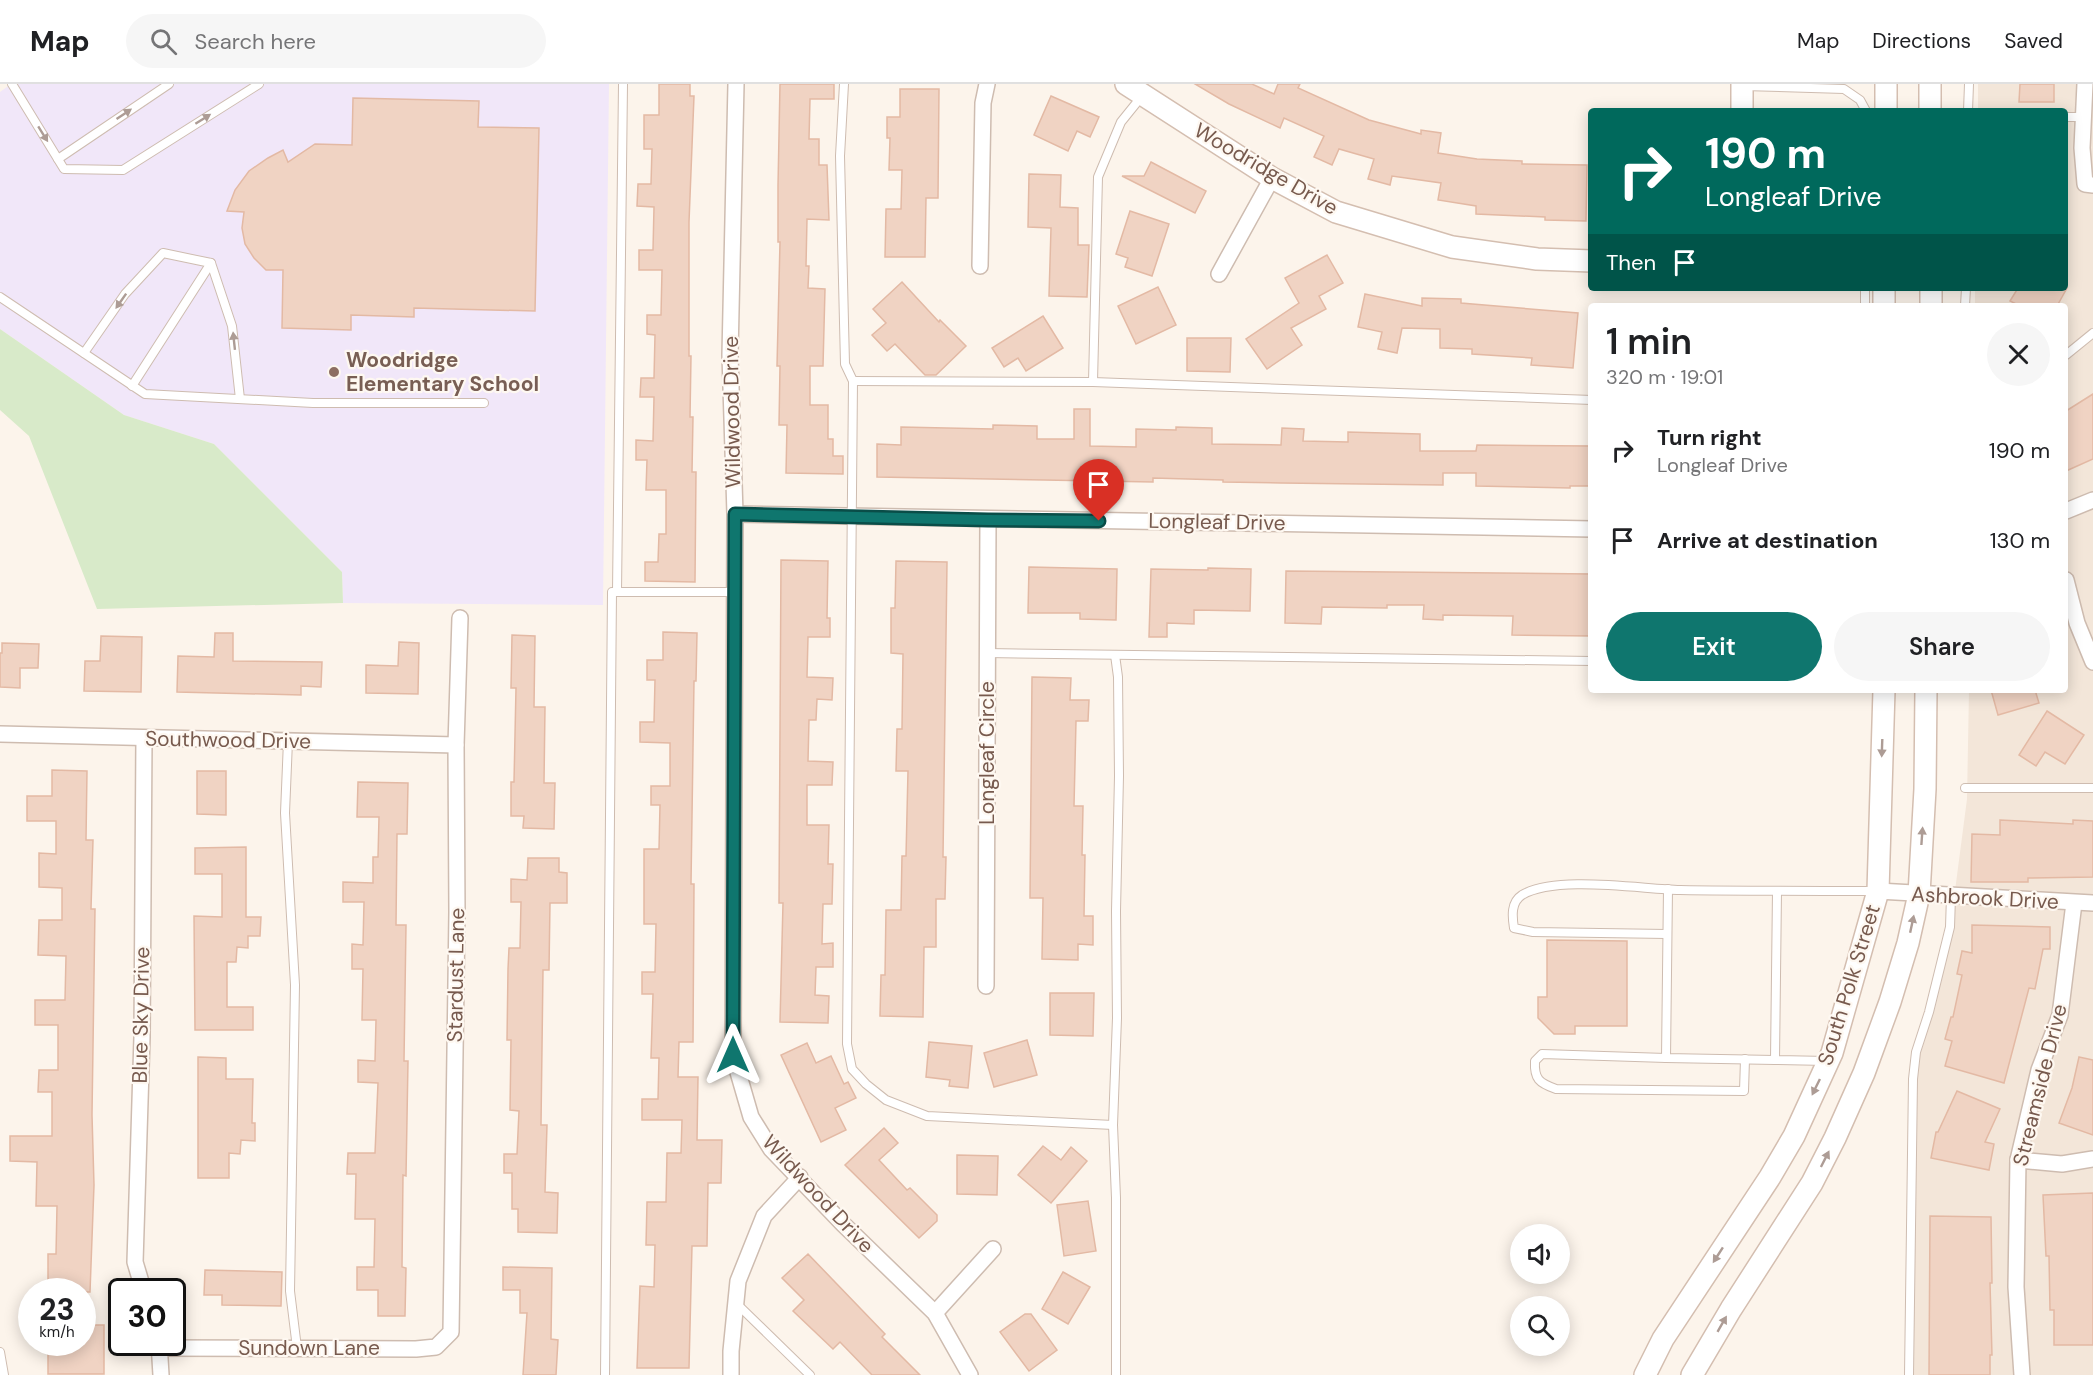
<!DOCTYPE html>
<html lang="en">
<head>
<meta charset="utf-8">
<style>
  body { margin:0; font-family:"DM Sans",sans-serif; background:#f6f6f6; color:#202124; height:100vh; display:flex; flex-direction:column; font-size:22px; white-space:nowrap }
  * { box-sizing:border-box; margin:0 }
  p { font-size:20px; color:#757577 }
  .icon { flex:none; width:33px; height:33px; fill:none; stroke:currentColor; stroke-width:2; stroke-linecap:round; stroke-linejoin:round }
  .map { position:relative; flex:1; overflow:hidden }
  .side { position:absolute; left:1588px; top:219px; width:480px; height:390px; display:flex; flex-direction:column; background:#fff; border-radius:6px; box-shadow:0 3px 15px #0003 }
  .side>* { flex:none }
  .hud { position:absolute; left:1588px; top:24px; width:480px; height:183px; border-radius:6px; box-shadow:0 3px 15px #0003; background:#00695c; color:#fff; overflow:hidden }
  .tools { position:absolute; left:1510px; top:1140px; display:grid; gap:12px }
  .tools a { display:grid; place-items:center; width:60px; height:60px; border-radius:50%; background:#fff; box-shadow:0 3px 15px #0003; font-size:30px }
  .speed { position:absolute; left:18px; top:1194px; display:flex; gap:12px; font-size:30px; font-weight:700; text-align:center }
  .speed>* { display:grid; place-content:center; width:78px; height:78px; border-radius:50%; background:#fff; box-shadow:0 3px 15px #0003; line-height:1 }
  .speed small { font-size:15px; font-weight:400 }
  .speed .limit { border:3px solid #111; border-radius:9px; background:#fff; color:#111 }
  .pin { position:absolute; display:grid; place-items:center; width:51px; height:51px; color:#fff; margin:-62px -26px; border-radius:50% 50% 50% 0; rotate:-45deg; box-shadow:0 0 6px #0007 }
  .pin .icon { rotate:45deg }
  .me { position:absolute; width:66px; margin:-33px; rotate:0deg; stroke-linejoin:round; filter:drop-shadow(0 0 4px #0008) }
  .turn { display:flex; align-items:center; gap:21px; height:126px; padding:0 18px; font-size:27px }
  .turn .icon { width:78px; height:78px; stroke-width:2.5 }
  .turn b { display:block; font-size:42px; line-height:51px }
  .then { display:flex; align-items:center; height:57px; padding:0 18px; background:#0003; gap:12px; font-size:22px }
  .round { display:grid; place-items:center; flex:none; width:63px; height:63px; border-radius:32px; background:#f6f6f6 }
  .head { display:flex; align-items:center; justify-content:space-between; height:102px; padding:0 18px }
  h1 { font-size:36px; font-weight:600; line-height:45px }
  .action { display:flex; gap:12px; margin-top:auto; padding:12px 18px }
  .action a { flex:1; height:69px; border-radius:36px; background:#0f766e; color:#fff; font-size:24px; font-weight:600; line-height:69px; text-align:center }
  .action a+a { background:#f6f6f6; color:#202124 }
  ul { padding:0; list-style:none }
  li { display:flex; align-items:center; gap:18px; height:90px; padding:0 18px }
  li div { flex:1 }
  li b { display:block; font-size:22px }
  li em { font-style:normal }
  header { display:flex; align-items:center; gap:36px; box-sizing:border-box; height:84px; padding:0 30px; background:#fff; border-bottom:2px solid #e0e0e0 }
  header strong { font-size:28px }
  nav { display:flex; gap:33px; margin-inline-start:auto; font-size:21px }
  .search { width:420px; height:54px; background:#f6f6f6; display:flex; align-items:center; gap:15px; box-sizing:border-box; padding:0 21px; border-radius:33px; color:#757577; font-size:22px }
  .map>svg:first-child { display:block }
  .residential { fill:#f3e6d9 }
  .education { fill:#f1e7f9 }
  .green { fill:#d8eac9 }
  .building { fill:#f0d3c3; stroke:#e3b9a4; stroke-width:1.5 }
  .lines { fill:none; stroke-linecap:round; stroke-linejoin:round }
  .lane-casing { stroke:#cebcb0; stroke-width:10 }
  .street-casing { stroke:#cebcb0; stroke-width:18 }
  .secondary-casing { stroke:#d4beb0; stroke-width:24 }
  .lane { stroke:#fff; stroke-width:8 }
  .street { stroke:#fff; stroke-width:15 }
  .secondary { stroke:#fff; stroke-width:21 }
  .oneway { fill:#ad9c95 }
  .route-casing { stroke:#0a4d48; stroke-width:15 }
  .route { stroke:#0f766e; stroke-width:10 }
  .education-dot { fill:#8d6e63; stroke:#fef8f1; stroke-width:2 }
  .labels { text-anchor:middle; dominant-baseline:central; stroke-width:4.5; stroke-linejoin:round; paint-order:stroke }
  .street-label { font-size:21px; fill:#775a4e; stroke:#fef8f1 }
  .education-label { font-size:21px; font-weight:bold; fill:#785e54; stroke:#fef8f1; text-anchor:start }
</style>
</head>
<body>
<header>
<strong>Map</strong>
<div class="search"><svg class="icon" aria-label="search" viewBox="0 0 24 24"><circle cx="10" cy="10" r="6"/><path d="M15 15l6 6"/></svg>Search here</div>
<nav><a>Map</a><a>Directions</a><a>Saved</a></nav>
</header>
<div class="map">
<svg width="2093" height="1291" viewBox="0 0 2093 1291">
  <rect width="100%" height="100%" fill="#fcf4eb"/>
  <polygon class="residential" points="1978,0 2093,0 2093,1291 1905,1291 1909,994 1953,822 1967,715 1969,606 2066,606 2066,222 1975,222 1975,204 2066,204 2066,27 1978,27"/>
  <polygon class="education" points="11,0 609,0 603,521 343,519 342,488 214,360 124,331 0,245 0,8"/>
  <polygon class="green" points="0,245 124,331 214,360 342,488 343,519 97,525 29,352 0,326"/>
  <g class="building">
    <polygon points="659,0 690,0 690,12 694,12 689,138 689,272 691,272 690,333 693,333 692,388 696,388 695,498 645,497 645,478 658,478 659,450 666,450 666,406 646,406 647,376 636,376 636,356 653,357 654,313 640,313 641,294 654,294 655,251 647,250 647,231 661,231 662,186 639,186 639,166 653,166 654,123 637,122 638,100 651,100 652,65 644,65 644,31 659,31"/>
    <polygon points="780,0 834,0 834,15 810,15 809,55 819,55 819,81 827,81 829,136 807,135 806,182 809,182 808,204 825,205 823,282 810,282 810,321 828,321 828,355 833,355 833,372 843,372 843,390 786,389 787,341 779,341 780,282 777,282 780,158 778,158 778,102"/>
    <polygon points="1195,0 1252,0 1274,10 1278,0 1300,0 1298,4 1369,36 1421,50 1421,46 1441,49 1438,69 1477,75 1522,77 1522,80 1587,81 1586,137 1545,136 1545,133 1476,130 1476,122 1438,116 1441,99 1392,92 1390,101 1368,95 1374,75 1339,65 1332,81 1314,73 1324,52 1284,34 1280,44 1229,20"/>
    <polygon points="2020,0 2054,0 2054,18 2019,18"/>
    <polygon points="900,5 939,5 938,114 926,114 925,173 885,173 886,125 901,125 902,86 889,86 890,54 887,54 887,33 900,33"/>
    <polygon points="1051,12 1099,33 1090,53 1077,47 1068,67 1034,51"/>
    <polygon points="353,14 479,17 478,43 539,44 535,227 414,224 414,233 351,231 351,246 282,244 283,186 266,186 254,174 245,160 242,144 244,128 227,127 235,106 249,87 268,74 283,66 288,78 315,60 352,61"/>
    <polygon points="1151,78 1206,107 1195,129 1122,92 1144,92"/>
    <polygon points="1029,90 1061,91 1060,123 1078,124 1078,161 1089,161 1087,213 1049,212 1051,144 1028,143"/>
    <polygon points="1130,127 1169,140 1152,192 1125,183 1128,174 1116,170"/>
    <polygon points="1327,171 1343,199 1319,212 1326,225 1291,244 1302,261 1267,285 1246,255 1299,219 1285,194"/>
    <polygon points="902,198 939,238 940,236 966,262 936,291 925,291 895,260 887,267 872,251 886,239 873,225"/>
    <polygon points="1158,203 1176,241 1136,260 1118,222"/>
    <polygon points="2018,204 2067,204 2057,222 2020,222 2010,217"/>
    <polygon points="1365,210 1422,222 1422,214 1461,215 1461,219 1578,229 1573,284 1531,281 1532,274 1472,270 1472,265 1440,264 1440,245 1402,244 1397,269 1378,265 1382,248 1358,243"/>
    <polygon points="1043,232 1063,264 1026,287 1018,274 1004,283 992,264"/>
    <polygon points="1187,254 1231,254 1230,288 1187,287"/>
    <polygon points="2093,310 2093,375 2066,387 2066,327"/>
    <polygon points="1074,325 1090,325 1090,362 1136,363 1136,345 1176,346 1176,343 1212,344 1212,360 1281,361 1282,344 1304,345 1303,357 1348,358 1348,348 1420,350 1420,367 1476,367 1477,361 1592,362 1592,402 1570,402 1570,404 1476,402 1476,389 1443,389 1443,401 1281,399 1223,398 1223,396 1153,394 1153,398 877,393 877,360 901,361 901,343 993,345 993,341 1037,342 1037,355 1074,355"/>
    <polygon points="781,476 828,477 827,534 830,534 830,553 808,553 807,593 833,594 832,616 817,615 816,636 809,636 808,677 833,678 832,701 807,701 807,741 829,741 828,780 833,780 832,820 823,820 822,860 833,859 833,883 816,883 815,911 829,912 828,939 780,938 783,819 779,819"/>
    <polygon points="896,477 947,478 943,773 946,773 945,815 936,815 936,863 924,863 923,933 880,932 881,891 885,891 886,826 901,826 902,772 906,772 908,687 896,687 897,645 902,645 903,570 891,569 891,524 895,524"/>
    <polygon points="1029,483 1117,485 1116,536 1080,535 1080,529 1028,529"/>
    <polygon points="1208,484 1251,485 1250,527 1194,526 1194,540 1167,539 1167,553 1149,553 1151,485 1208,486"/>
    <polygon points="1286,487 1592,490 1592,552 1512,551 1513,532 1443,531 1443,536 1423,535 1424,521 1387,521 1387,524 1322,523 1321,540 1285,539"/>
    <polygon points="663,548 697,549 696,597 694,597 691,800 694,800 693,958 679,958 678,993 698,993 697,1056 722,1056 721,1099 708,1099 707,1162 692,1162 689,1284 637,1284 640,1202 654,1203 655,1161 646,1161 647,1118 666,1118 667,1069 681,1069 682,1036 642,1036 642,1015 658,1015 659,974 651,974 653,910 642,910 642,888 655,888 656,840 644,840 644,765 659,765 660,721 651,721 651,702 670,702 670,659 640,658 640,638 654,638 655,596 647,596 647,576 663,576"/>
    <polygon points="215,549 233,549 233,577 322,578 321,603 301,602 301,611 177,608 178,572 214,573"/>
    <polygon points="512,551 535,552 534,623 545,623 544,699 555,699 554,745 523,744 524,732 511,732 511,698 514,698 516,604 511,604"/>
    <polygon points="101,552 142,553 141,608 84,607 85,577 100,577"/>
    <polygon points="399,558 419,559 418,610 366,609 366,581 398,582"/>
    <polygon points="2,559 39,560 38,584 20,584 20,604 0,603 0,569 2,569"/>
    <polygon points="1032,593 1071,594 1070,616 1089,616 1088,637 1076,637 1074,722 1083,722 1082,771 1085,771 1084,832 1093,832 1093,861 1078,860 1078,876 1042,875 1043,814 1030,814"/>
    <polygon points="1991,606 2035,606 2039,619 1998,631"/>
    <polygon points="2047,627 2084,651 2065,680 2045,668 2036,682 2019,671"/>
    <polygon points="52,686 87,687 86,756 93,756 91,825 95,825 92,1031 94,1101 90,1208 48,1208 48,1170 56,1170 57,1122 36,1122 37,1078 10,1077 10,1052 52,1052 52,1008 38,1008 39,986 58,986 58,941 35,941 35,916 65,916 66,872 38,871 39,836 62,836 62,804 39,803 39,769 56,770 56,737 27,737 27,712 52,712"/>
    <polygon points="197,687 226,687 226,731 197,730"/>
    <polygon points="358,698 408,699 407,750 397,750 396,841 406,841 404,977 408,977 406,1092 403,1091 402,1183 406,1184 405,1232 378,1232 378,1206 357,1206 357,1183 374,1183 375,1135 355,1135 356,1090 347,1090 348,1069 375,1069 378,999 358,998 358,976 375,977 376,936 362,936 363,885 352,885 352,860 363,861 364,818 343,818 343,798 373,799 373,773 378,773 379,733 357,733"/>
    <polygon points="2000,736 2073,740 2073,736 2093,737 2093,793 2028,794 2028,798 1971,798 1972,750 2000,751"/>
    <polygon points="246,763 246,833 261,833 260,852 248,852 248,864 237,863 236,878 227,878 227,923 253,923 253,946 195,946 194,832 222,833 222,790 195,790 195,764"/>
    <polygon points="528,774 559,774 559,788 567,789 567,819 550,819 549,886 543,886 541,1041 547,1041 545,1108 558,1109 557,1149 518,1148 518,1125 512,1125 512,1089 504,1089 504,1070 517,1070 519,1027 510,1026 511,956 507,956 508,885 509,864 520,864 521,818 511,818 511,795 527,796"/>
    <polygon points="1972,841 2050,843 2050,865 2043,865 2035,905 2029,904 2004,999 1945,982 1952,957 1945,955 1951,933 1953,933 1962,891 1957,890 1962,867 1972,869"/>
    <polygon points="1547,856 1627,857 1627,942 1575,942 1575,950 1554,950 1538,934 1538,913 1547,913"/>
    <polygon points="1050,909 1094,909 1093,952 1050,951"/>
    <polygon points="1027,956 1037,991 994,1003 984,969"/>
    <polygon points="929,958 972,962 968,1004 949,1002 950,996 926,993"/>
    <polygon points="807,959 816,979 831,972 844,1000 848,998 856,1014 835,1024 846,1046 821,1058 781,971"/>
    <polygon points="198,973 226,974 226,995 253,995 252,1039 255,1039 255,1057 241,1056 240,1070 229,1069 229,1094 198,1094"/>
    <polygon points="2079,973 2093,976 2093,1051 2059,1039 2072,1004"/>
    <polygon points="1957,1007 2000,1025 1985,1058 1994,1060 1989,1086 1931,1074 1936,1048 1938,1048"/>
    <polygon points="884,1044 898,1059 879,1076 907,1106 910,1104 937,1131 937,1137 919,1154 845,1081"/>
    <polygon points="1043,1062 1061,1076 1071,1063 1087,1077 1051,1119 1018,1091"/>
    <polygon points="957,1071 998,1072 997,1111 957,1110"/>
    <polygon points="2093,1109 2093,1261 2054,1261 2054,1226 2050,1226 2049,1172 2046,1172 2043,1111"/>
    <polygon points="1088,1117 1096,1167 1064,1172 1057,1121"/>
    <polygon points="1930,1132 1991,1133 1992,1199 1990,1199 1992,1271 1990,1271 1990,1291 1929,1291"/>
    <polygon points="808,1170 885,1250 882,1253 920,1291 872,1291 840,1258 833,1265 793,1227 804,1216 782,1194"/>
    <polygon points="503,1183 552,1184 551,1255 558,1256 556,1291 523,1291 527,1229 520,1229 520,1206 503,1206"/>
    <polygon points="205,1186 282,1188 281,1222 222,1221 222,1211 204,1211"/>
    <polygon points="1063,1188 1090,1203 1068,1240 1042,1225"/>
    <polygon points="1025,1230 1031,1230 1057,1266 1029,1287 1000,1248"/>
    <polygon points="82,1241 104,1241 104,1290 48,1290 48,1268 69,1268 69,1258 82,1258"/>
  </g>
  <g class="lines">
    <g class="lane-casing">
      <g id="lane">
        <polyline points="12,0 64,85 123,86 259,0"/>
        <polyline points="844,0 840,72 845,280 853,297 847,960 852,985 866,1000 886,1016 927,1032 1113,1041"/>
        <polyline points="1743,2 1844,5 1860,16 1866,27"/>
        <polyline points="1968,27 1969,0"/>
        <polyline points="2066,33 2084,33"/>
        <polyline points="58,75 169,0"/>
        <polyline points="0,213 145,310 313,319 484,319"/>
        <polyline points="1865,222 1865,204"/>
        <polyline points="1965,222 1966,204"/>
        <polyline points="84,269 125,210 163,169 211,179 232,242 240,315"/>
        <polyline points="2066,271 2093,249"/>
        <polyline points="853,297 1093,298 1592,316"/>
        <polyline points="1093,298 1098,93 1121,38 1142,12"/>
        <polyline points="132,302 211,179"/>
        <polyline points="617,508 623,0"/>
        <polyline points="987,569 1592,577"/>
        <polyline points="1115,571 1118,593 1119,692 1116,827 1117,934 1113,1041 1116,1114 1116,1291"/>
        <polyline points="288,657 285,729 295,901 290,1207 297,1264"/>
        <polyline points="1965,704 2093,704"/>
        <polyline points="1668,805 1666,974 1775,976"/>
        <polyline points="1777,807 1775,976 1827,977"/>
        <path d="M1667,850l-134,-2 -19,-4c-2,-12 -3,-26 8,-33 34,-20 118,-6 158,-5 66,1 131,1 196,1"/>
        <path d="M1666,974l-124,-4 -7,7c-1,18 4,22 21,28l188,2 1,-32"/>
        <polyline points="736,1219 810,1291"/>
        <polyline points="0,1268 4,1291"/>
        <polyline points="605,1291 612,508 734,508"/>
        <polyline points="1909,1291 1913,995 1916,968 1929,928 1950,843 1951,812"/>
      </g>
    </g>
    <g class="street-casing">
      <g id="street">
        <polyline points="736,0 730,271 735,430 733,971 751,1033 771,1065 843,1140 935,1229 970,1291"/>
        <polyline points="2085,0 2082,64 2085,100 2093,101"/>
        <polyline points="980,182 983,19 987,0"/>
        <polyline points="1219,190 1272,94"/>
        <polyline points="2066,427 2093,416"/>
        <path d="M735,430c285,6 571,9 857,15"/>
        <polyline points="2066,496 2077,539 2093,578"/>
        <polyline points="0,650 456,661"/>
        <polyline points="1878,807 2093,819"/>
        <polyline points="986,902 988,436"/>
        <polyline points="2018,1076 2062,1080 2093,1075"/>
        <polyline points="144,1208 135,1178 142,953 144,654"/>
        <polyline points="935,1229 993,1165"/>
        <polyline points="159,1258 161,1291"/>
        <polyline points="161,1264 416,1265 436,1263 451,1248 457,828 456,661 460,534"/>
        <polyline points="731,1291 731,1267 738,1197 764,1132 800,1093"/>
        <polyline points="2022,1291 2016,1203 2018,1076 2039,986 2060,931 2074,819"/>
      </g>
    </g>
    <g class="secondary-casing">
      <g id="secondary">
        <polyline points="1126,0 1272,94 1336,128 1452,163 1537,175 1592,177"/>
        <polyline points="1930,0 1930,27"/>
        <polyline points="1742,27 1742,0"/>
        <polyline points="1886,27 1886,0"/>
        <polyline points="1931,204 1931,222"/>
        <polyline points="1884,222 1884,204"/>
        <polyline points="1645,1291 1663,1255 1770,1093 1794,1052 1832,969 1878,807 1884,606"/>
        <polyline points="1692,1291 1731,1225 1812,1099 1835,1054 1864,989 1890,918 1908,859 1919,810 1925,705 1926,606"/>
      </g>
    </g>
    <use href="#lane" class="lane"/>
    <use href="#street" class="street"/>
    <use href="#secondary" class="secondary"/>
  </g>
  <defs><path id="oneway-solid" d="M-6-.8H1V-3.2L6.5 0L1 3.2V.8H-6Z" transform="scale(1.5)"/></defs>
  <g class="oneway">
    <use href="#oneway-solid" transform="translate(124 30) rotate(-34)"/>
    <use href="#oneway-solid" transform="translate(203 35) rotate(-32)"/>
    <use href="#oneway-solid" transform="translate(43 50) rotate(58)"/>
    <use href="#oneway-solid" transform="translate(121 217) rotate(125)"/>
    <use href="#oneway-solid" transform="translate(234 257) rotate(-96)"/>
    <use href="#oneway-solid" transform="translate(1882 664) rotate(92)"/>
    <use href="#oneway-solid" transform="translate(1922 752) rotate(-86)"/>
    <use href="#oneway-solid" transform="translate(1912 840) rotate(-78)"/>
    <use href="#oneway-solid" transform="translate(1816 1003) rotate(116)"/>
    <use href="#oneway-solid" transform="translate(1825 1075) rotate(-63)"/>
    <use href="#oneway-solid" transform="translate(1718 1171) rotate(123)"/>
    <use href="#oneway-solid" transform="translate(1722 1240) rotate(-60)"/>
  </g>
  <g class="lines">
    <g class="route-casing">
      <polyline id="route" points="733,971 735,430 988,436 1099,437"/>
    </g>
    <use href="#route" class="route"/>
  </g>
  <circle class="education-dot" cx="334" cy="288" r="6"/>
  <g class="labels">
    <g class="street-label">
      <text transform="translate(1266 85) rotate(30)">Woodridge Drive</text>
      <text transform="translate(732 328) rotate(-91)">Wildwood Drive</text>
      <text transform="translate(1217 438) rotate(1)">Longleaf Drive</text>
      <text transform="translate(228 656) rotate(1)">Southwood Drive</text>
      <text transform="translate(987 669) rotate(-90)">Longleaf Circle</text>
      <text transform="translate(1985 814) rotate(3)">Ashbrook Drive</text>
      <text transform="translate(456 891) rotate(-89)">Stardust Lane</text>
      <text transform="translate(1849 901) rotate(-73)">South Polk Street</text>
      <text transform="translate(141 931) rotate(-89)">Blue Sky Drive</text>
      <text transform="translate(2040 1001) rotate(-76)">Streamside Drive</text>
      <text transform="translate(818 1110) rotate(47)">Wildwood Drive</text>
      <text x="309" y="1264">Sundown Lane</text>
    </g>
    <g class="education-label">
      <text x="346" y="276">Woodridge<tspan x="346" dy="24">Elementary School</tspan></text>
    </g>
  </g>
</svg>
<div class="tools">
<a><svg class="icon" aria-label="sound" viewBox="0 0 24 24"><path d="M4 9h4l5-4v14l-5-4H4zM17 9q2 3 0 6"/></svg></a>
<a><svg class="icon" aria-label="search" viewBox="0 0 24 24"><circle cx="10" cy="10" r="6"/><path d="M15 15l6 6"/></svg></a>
</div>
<div class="speed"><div>23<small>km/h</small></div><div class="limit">30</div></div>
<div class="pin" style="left:1099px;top:437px;background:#d93025"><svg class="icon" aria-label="arrive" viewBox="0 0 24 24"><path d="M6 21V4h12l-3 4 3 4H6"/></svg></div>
<svg class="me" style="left:733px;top:971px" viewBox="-20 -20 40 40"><path d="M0-17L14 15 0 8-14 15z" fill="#0f766e" stroke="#fff" stroke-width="4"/></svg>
<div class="hud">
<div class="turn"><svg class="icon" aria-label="right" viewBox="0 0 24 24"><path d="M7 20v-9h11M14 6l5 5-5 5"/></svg><div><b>190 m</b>Longleaf Drive</div></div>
<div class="then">Then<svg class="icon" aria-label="arrive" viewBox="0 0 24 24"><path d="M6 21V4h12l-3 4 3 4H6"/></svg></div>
</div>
<section class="side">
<div class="head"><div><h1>1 min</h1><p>320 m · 19:01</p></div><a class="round"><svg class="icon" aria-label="close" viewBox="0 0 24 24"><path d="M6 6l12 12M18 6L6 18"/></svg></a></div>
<ul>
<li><svg class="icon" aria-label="right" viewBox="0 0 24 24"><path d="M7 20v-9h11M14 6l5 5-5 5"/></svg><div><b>Turn right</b><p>Longleaf Drive</p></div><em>190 m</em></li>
<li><svg class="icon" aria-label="arrive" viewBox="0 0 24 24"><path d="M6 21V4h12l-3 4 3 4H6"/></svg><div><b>Arrive at destination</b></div><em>130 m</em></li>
</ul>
<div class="action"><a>Exit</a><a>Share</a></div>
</section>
</div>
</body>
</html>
